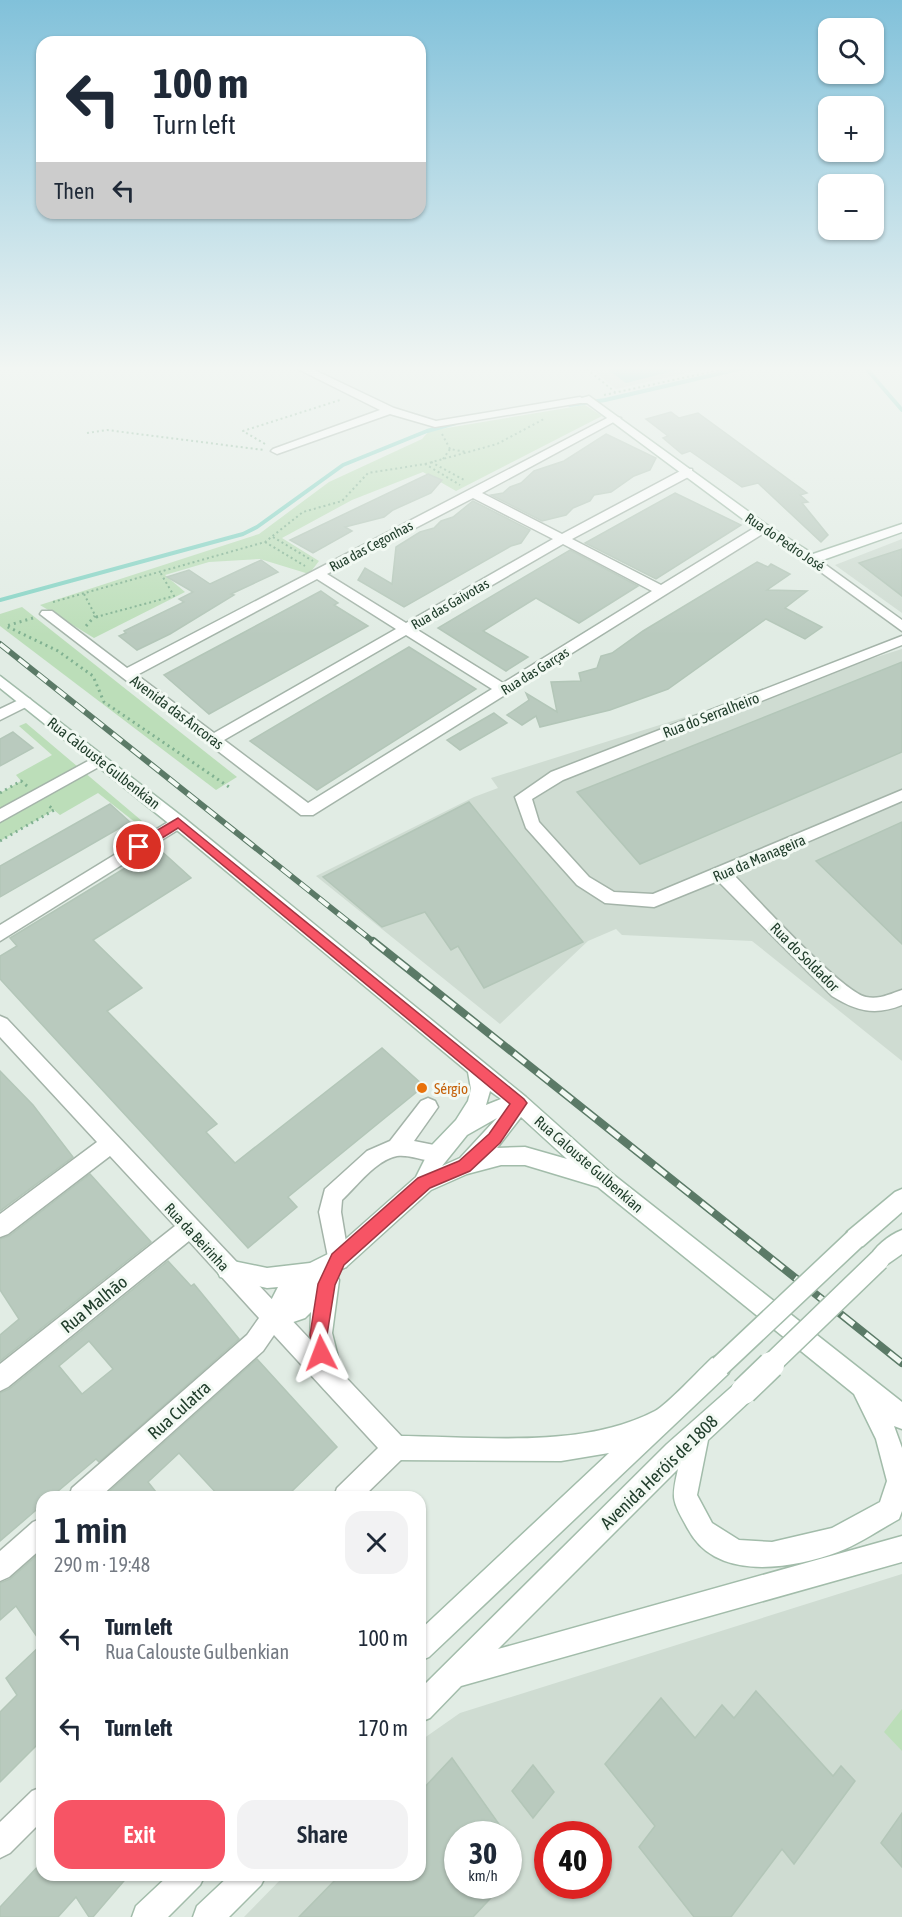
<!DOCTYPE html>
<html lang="en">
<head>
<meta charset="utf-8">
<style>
  body { margin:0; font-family:"Asap Condensed",sans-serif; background:#f2f2f3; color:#1f2937; height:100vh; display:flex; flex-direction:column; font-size:22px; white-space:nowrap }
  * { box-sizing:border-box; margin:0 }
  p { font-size:20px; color:#747a83 }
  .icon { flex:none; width:33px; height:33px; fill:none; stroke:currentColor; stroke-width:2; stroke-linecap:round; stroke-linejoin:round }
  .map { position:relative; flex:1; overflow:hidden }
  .drawer { position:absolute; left:36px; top:1491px; width:390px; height:390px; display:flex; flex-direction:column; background:#fff; border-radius:18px; box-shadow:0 2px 4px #0004 }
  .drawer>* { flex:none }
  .guide { position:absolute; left:36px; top:36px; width:390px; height:183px; border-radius:18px; box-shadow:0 2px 4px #0004; background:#fff; color:#1f2937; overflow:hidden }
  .fabs { position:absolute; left:818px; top:18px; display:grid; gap:12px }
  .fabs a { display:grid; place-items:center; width:66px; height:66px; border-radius:12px; background:#fff; box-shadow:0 2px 4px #0004; font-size:30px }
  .speed { position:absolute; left:444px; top:1821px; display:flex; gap:12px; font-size:30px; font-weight:700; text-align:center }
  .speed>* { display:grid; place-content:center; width:78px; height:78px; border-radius:50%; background:#fff; box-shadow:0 2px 4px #0004; line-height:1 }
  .speed small { font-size:15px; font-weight:400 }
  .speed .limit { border:9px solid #d22; background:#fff; color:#111 }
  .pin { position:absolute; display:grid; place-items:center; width:51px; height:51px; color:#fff; margin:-26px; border:3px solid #fff; border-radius:50%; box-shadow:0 2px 6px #0007 }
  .me { position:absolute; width:66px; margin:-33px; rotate:357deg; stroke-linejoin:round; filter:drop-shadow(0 0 4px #0008) }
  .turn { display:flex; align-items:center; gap:21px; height:126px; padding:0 18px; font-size:27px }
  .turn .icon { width:78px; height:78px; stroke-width:2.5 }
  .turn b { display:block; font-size:42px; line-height:51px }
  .then { display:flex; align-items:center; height:57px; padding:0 18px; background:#0003; gap:12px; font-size:22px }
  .round { display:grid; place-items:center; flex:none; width:63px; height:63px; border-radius:18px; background:#f2f2f3 }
  .head { display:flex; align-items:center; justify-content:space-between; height:102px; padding:0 18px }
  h1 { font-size:36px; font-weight:600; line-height:45px }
  .primary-button { display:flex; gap:12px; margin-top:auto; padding:12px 18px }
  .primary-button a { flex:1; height:69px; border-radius:18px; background:#f75465; color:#fff; font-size:24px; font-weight:600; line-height:69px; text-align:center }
  .primary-button a+a { background:#f2f2f3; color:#1f2937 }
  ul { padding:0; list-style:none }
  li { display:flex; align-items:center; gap:18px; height:90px; padding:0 18px }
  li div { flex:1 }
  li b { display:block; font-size:22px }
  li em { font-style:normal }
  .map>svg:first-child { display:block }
  .built { fill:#cfdcd2; fill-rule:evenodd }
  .green { fill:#bcdeb9 }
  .water { fill:#87d4c5 }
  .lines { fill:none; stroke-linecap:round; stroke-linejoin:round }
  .stream { stroke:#87d4c5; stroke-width:4 }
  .building { fill:#b9cabe; stroke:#b3c6b8; stroke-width:1.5; fill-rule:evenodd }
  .street-casing { stroke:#a4b4a9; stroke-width:3 }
  .secondary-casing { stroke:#a2bcaa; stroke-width:3 }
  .path-far1 { stroke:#80b191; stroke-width:2; stroke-dasharray:2 3; stroke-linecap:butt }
  .path { stroke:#80b191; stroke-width:3; stroke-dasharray:2 4; stroke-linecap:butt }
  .street { fill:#fff; fill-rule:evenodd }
  .secondary { fill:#fff; fill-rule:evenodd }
  .rail-far1-casing { stroke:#5b7a67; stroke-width:6 }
  .rail-casing { stroke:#5b7a67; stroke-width:8 }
  .rail-far1 { stroke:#f2f9f3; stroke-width:4; stroke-dasharray:12; stroke-linecap:butt }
  .rail { stroke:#f2f9f3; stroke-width:5; stroke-dasharray:15; stroke-linecap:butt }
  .secondary-bridge-far1-casing { stroke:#a2bcaa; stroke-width:23; stroke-linecap:butt }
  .secondary-bridge-casing { stroke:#a2bcaa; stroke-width:29; stroke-linecap:butt }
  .secondary-bridge-far1 { stroke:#fff; stroke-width:20 }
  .secondary-bridge { stroke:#fff; stroke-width:26 }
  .route { fill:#f75465; stroke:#a13742; stroke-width:1.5 }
  .food-dot { fill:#e8710a; stroke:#f2f9f3; stroke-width:2 }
  .labels { text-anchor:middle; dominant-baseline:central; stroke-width:6; stroke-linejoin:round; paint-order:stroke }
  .far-street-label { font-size:14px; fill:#213e2c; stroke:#f2f9f3 }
  .street-label { font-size:15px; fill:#213e2c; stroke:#f2f9f3 }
  .food-label { font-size:15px; fill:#c56008; stroke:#f2f9f3; text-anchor:start }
  .near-street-label { font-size:18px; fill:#213e2c; stroke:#f2f9f3 }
</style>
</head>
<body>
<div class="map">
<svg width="902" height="1917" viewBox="0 0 902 1917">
  <rect width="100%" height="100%" fill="#e1ece4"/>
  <g class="built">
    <polygon points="588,366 717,366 616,389"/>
    <polygon points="902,539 902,613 835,565"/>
    <polygon points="902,649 902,1061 752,941 622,935 616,929 588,941 500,1024 316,876 474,797 498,788 491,778"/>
    <path d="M902,1574v343h-658l41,-42h135v-134l40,-28zM458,1834h50v52h-50zM548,1834h50v52h-50z"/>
  </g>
  <g class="green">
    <polygon points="585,405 602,416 456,491 423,472 352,500 282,538 319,561 309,574 260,559 209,562 165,575 185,592 94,638 40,605 259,534 329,482 422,439 429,431"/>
    <polygon points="22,607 237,777 216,790 0,626 0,614"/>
    <polygon points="26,723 142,821 136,823 98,793 60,815 54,810 0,841 0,793 21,781 16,775 52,755 19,726"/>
    <polygon points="902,1709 902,1751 884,1732"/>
  </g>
  <polygon class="water" points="603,366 693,366 626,383"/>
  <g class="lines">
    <g class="stream">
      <polyline points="864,366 902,410"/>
      <polyline points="570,405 605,400 752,366"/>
      <polyline points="0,600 243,534 257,527 343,465 427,431 456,423"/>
    </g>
  </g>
  <g class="building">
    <polygon points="671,412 679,418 698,413 807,493 800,495 808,502 802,503 828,535 821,542 758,483 742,487 690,451 682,454 663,438 668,436 646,419"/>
    <polygon points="606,434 656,458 650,470 634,476 611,492 594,495 590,501 573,508 566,515 542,521 491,495 503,493 510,487 521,483 534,471 564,461"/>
    <polygon points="428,474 442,480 431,493 393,510 384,517 345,527 352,531 313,553 290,540"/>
    <polygon points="675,493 741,525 656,579 585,543"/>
    <polygon points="473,501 530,530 521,543 511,546 404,607 358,580 365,568 392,584 396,547 420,532 434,528 441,521 453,517"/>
    <polygon points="902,549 902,596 859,563"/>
    <polygon points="570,550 638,586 579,623 536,598 483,631 528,657 506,671 438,628"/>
    <polygon points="261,560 278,572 231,594 234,595 170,634 137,650 119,636 126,633 124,631 184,602 179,599 193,592 167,577 189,570 210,584"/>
    <polygon points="757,562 768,567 771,564 790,574 767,590 807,591 785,608 822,627 805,639 766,619 668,689 610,710 540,727 536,716 522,725 507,715 529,700 526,693 557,712 551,682 581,681 579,673 597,668 601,656 612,653 643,631"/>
    <polygon points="321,591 338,603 334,605 368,626 209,714 164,675"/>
    <polygon points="409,647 476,689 317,790 250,741"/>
    <polygon points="902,662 902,752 640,864 577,792"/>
    <polygon points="494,713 507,723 460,750 447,740"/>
    <polygon points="13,732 33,748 0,766 0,739"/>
    <polygon points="469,802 583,942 484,988 458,946 451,950 425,912 382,927 323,877"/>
    <polygon points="110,804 130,822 0,897 0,866"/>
    <polygon points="902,822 902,944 816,861"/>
    <polygon points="158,848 191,878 93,940 142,988 107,1011 217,1124 206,1132 235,1163 382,1048 424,1086 288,1197 297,1207 248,1248 0,979 0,956 17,946 10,938"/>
    <polygon points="0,1071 33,1105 73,1157 0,1211"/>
    <polygon points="90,1174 151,1242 0,1361 0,1335 19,1319 0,1290 0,1239 9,1236"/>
    <path d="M168,1261l23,25 3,-2 45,55 -140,123 -3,-3 -45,38h-9v8l-42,36v-148l9,-4zM89,1341l24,28 -31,25 -23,-28z"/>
    <polygon points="257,1359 337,1447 286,1497 220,1497 179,1453 148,1482 160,1497 103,1497"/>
    <polygon points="42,1551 42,1740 0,1782 0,1712 17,1695 6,1678 42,1644 16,1606 0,1620 0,1583 10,1579"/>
    <polygon points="756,1691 833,1776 841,1766 855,1781 794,1864 782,1849 731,1917 694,1917 639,1847 655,1826 605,1764 661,1698 695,1738 722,1705 734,1718"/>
    <polygon points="452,1758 506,1834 458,1834 458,1886 502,1886 473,1917 299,1917 340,1875 420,1875 420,1792"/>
    <polygon points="533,1765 554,1792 533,1818 512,1791"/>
    <polygon points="902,1813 902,1867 881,1843"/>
    <polygon points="42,1862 42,1875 129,1875 93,1917 89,1917 76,1897 58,1917 0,1917 0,1907"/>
  </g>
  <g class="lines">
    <g class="street-casing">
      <g id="street">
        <polygon points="292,366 306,366 394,408 436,421 580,397 585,400 580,403 435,427 390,414 277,454 271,451 273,449 380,410"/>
        <path d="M611,416l10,2 -139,75 80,41 122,-65h8v6l-120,64 89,46 98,-60h8v6l-454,284h-12l-261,-201 2,-3h10l75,57zM473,498l80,41 -147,84 -79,-49zM563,544l89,47 -149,92 -87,-54zM317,579l79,50 -182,104 -77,-58zM406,635l86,54 -184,114 -84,-63z"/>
        <polygon points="812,555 902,620 902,631 807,562 806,559"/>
        <path d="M902,636v9l-339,135 -31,19 7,23 50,55 25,15 39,2 249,-104v11l-169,73c23,24 108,117 133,123 13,3 24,-3 36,-7v15c-27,11 -46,6 -70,-9l-114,-115 -64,26 -49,-4 -28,-18 -51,-57 -11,-31 36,-25z"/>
        <polygon points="25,697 30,699 32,702 30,705 0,720 0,709"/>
        <polygon points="99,755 107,760 104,764 0,822 0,809"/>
        <polygon points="178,816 186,822 184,826 0,941 0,925"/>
        <polygon points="0,1016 7,1019 404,1439 407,1448 404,1457 363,1497 334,1497 337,1488 378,1448 274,1335 263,1351 100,1497 69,1497 72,1488 247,1335 259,1318 189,1241 8,1387 0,1391 0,1364 175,1226 110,1156 8,1234 0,1237 0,1214 97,1142 0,1037"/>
        <path d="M428,1098l7,3 3,6 -24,34 30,6 3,6 -3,6c-15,6 -31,-5 -47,-3 -21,4 -40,30 -55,44l-1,12 8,48 -3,7 -8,3 -8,-3 -11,-55 6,-23 42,-38 23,-10 31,-40z"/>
        <polygon points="42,1518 42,1548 9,1577 0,1581 0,1551 33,1522"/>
        <polygon points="42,1787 42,1821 10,1853 0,1858 0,1822 32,1791"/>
      </g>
    </g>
    <g class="secondary-casing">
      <g id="secondary">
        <polygon points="589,396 767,525 813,554 902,524 902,532 817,562 807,562 759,531 587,403 580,403 575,400"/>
        <path d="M0,676l184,142 342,279 84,75 292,230v27l-8,-3 8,22v63l-3,8c-20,11 -40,25 -61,33 -47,17 -122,30 -150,-23 -16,-29 -17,-29 -10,-60l-180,180 404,-113v26l-441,124 -31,32 -10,4v-33l247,-245 69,-61 8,-4 8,4 4,8 -4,8 -44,41 -11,55 15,28 27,17 33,2 60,-14 48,-26 7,-21 -11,-42 -22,-45 -256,-207 -73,-22h-24l-34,9 -36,16 -85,77 -11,5 4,8 -7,53 12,48 -4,8 -8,4 -8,-4 -14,-45 1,-32 -6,6 -32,11 -8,-3 -3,-8 16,-31 -11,1 -47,-11 -3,-7 3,-7 8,-3 39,8 43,-5 20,-10 86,-76 16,-32 24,-25 12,-19 3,-12 -3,-17 -296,-246 -172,-138zM490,1091l11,8 -15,6zM521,1117l46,42 -42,-12 -28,1zM497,1118l-37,40 -18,8 25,-31z"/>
        <polygon points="902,1189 902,1212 863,1246 855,1249 847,1246 844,1239 847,1232 895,1192"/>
        <path d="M902,1230v24l-23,16 -8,-3 -3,-7c6,-13 21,-25 34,-30z"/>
        <path d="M720,1354l8,4 4,8 -4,8 -299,283 -9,4v-31l189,-177 -48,8 -166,-1 -9,-3 -3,-9 3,-9 9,-3c83,0 185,14 260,-25 13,-7 44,-41 57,-53z"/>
        <polygon points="169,1875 205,1875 200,1885 168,1917 132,1917 136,1906"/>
        <polygon points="230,1875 266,1875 261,1885 229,1917 193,1917 197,1906"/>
      </g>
    </g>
    <g class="path-far1">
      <polyline points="583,366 615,392"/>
      <polyline points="604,395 738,366"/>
      <polyline points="87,433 107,430 264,450"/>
      <polyline points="442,434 450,449"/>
      <polyline points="265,444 243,431 340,400"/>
      <polyline points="443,459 450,449 466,452"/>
      <polyline points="431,462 466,481"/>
      <polyline points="425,464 497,444 544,419"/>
      <polyline points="273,537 313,561"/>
      <polyline points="265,542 305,566"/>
      <polyline points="84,594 96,617"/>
      <polyline points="53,602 265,542 303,512 342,501 368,473 425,464 460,485"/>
      <polyline points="96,617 174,596 160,572"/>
    </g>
    <g class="path">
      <polyline points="96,617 101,616"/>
      <polyline points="33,618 6,626 58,651 93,676 104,702 229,787"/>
      <polyline points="86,626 95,616"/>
      <polyline points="0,793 21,781 27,786"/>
      <polyline points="0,841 54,810 48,805"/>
    </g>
    <use href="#street" class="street"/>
    <use href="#secondary" class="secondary"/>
    <g class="rail-far1-casing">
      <polyline id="rail-far1" points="0,644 375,943"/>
    </g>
    <g class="rail-casing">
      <polyline id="rail" points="373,941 902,1363"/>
    </g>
    <use href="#rail-far1" class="rail-far1"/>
    <use href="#rail" class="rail"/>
    <g class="secondary-bridge-far1-casing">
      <g id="secondary-bridge-far1">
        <polyline points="720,1366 855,1239"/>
        <polyline points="769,1366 879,1260"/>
      </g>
    </g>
    <g class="secondary-bridge-casing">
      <polyline id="secondary-bridge" points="744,1391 771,1365"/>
    </g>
    <use href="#secondary-bridge-far1" class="secondary-bridge-far1"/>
    <use href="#secondary-bridge" class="secondary-bridge"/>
  </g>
  <linearGradient id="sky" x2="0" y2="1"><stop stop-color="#81c1da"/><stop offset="0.58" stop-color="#f2f6f3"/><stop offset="1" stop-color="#f2f6f3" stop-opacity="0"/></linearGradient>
  <rect width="902" height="635" fill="url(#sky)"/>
  <polygon class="route" points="178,818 524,1099 527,1103 500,1143 470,1171 430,1188 344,1265 335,1285 327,1335 330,1353 328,1359 321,1362 315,1359 310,1335 318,1284 332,1254 418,1178 459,1161 489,1134 510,1104 178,828 143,850 134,850 134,844"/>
  <circle class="food-dot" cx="422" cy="1088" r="6"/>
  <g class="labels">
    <g class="far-street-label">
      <text transform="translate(785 542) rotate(34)">Rua do Pedro José</text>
      <text transform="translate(371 546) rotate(-28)">Rua das Cegonhas</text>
      <text transform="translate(450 604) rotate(-30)">Rua das Gaivotas</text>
      <text transform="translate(535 671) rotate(-32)">Rua das Garças</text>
    </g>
    <g class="street-label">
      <text transform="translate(177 712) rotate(37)">Avenida das Âncoras</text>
      <text transform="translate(711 715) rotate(-21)">Rua do Serralheiro</text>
      <text transform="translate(104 763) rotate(38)">Rua Calouste Gulbenkian</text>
      <text transform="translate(759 858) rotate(-23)">Rua da Manageira</text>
      <text transform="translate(805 957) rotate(45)">Rua do Soldador</text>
      <text transform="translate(589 1164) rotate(41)">Rua Calouste Gulbenkian</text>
      <text transform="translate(197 1237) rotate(47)">Rua da Beirinha</text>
    </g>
    <g class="food-label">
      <text x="434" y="1088">Sérgio</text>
    </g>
    <g class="near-street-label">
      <text transform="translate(94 1304) rotate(-39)">Rua Malhão</text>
      <text transform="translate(179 1410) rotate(-42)">Rua Culatra</text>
      <text transform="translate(659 1472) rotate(-44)">Avenida Heróis de 1808</text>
    </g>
  </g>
</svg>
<div class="fabs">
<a><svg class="icon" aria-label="search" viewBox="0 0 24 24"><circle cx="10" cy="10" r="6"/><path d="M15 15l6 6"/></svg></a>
<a>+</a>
<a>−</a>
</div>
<div class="speed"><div>30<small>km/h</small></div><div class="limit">40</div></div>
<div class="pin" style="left:139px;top:847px;background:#d93025"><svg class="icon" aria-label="arrive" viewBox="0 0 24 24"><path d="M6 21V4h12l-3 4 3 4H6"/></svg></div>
<svg class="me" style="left:321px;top:1353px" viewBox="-20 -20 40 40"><path d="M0-17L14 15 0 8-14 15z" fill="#f75465" stroke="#fff" stroke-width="4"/></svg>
<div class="guide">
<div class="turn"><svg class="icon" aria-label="left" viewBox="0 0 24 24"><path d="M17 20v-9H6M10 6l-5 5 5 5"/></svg><div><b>100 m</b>Turn left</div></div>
<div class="then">Then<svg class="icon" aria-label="left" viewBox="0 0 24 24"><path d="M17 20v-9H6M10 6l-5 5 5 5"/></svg></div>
</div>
<section class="drawer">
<div class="head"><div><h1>1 min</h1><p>290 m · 19:48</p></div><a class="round"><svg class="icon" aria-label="close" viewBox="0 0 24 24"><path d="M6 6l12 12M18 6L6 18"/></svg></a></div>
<ul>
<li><svg class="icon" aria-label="left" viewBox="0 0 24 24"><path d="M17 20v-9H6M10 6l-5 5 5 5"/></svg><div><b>Turn left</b><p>Rua Calouste Gulbenkian</p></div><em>100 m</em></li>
<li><svg class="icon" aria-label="left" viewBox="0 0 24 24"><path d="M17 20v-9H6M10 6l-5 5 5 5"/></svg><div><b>Turn left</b></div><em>170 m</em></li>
</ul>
<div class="primary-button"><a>Exit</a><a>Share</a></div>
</section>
</div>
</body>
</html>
